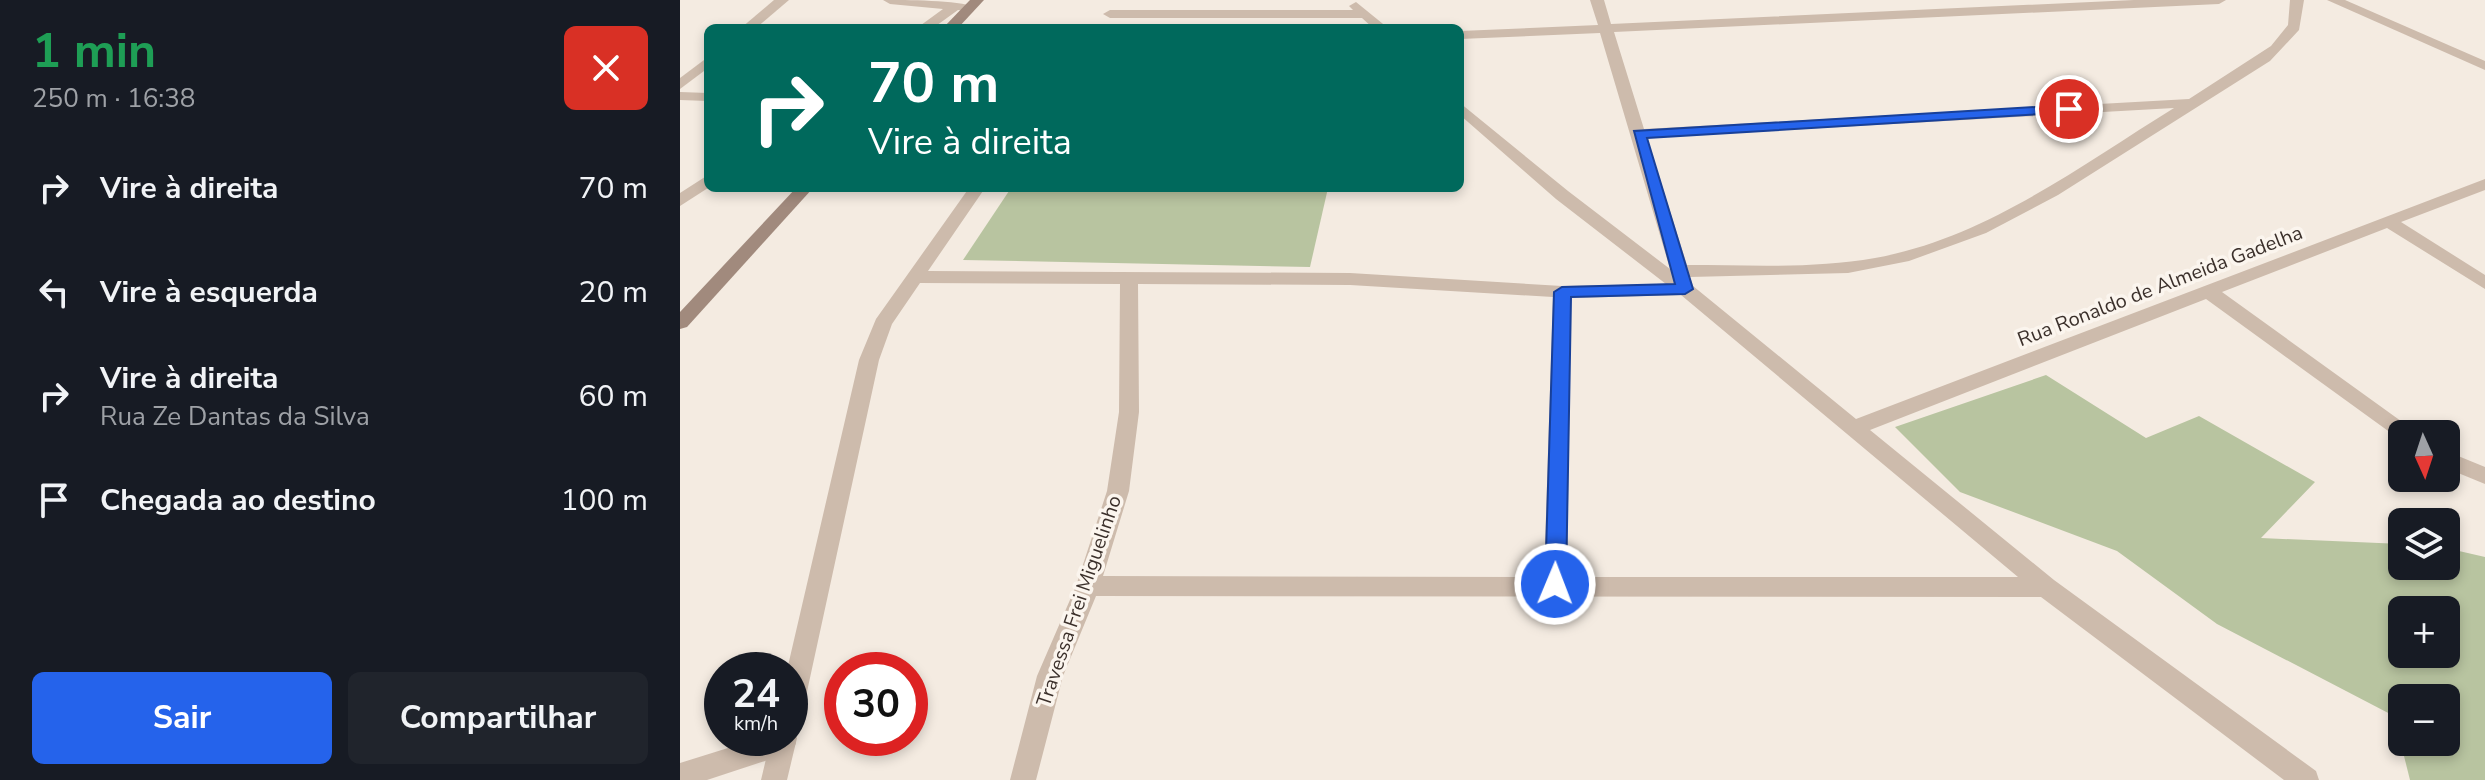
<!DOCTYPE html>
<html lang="pt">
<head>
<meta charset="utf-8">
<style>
  body { margin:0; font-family:"Nunito Sans",sans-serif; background:#20242c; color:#f1f3f6; height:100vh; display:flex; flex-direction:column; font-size:30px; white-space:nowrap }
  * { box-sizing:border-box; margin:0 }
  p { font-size:26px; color:#9ea1a6 }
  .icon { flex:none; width:44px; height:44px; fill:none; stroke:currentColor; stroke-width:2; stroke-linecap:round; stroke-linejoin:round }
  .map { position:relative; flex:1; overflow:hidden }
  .sheet { display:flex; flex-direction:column; background:#171b24; width:680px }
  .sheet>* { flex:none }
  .banner { position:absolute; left:24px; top:24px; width:760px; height:168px; border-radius:12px; box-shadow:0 4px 12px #0003; background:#00695c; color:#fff; overflow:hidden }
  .needle { width:52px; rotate:177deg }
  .controls { position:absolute; left:1708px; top:420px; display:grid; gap:16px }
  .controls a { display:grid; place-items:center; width:72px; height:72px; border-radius:12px; background:#171b24; box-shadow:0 4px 12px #0003; font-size:40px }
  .speed { position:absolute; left:24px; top:652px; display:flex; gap:16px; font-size:40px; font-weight:700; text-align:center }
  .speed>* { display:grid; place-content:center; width:104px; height:104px; border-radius:50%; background:#171b24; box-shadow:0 4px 12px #0003; line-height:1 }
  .speed small { font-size:20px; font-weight:400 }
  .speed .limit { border:12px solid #d22; background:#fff; color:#111 }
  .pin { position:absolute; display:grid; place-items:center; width:68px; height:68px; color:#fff; margin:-34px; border:4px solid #fff; border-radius:50%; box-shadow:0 2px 8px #0007 }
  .me { position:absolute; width:88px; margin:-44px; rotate:1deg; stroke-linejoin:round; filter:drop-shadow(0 0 6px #0008) }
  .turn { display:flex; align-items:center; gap:28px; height:168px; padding:0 32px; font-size:36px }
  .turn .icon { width:104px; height:104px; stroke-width:2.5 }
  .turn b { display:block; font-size:56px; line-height:68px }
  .round { display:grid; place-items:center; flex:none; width:84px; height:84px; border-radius:12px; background:#20242c }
  .overview { display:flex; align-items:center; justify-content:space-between; height:136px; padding:0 32px }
  h1 { font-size:48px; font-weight:700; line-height:60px; color:#1e9e55 }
  .button { display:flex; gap:16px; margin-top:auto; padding:16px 32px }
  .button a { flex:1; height:92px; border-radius:12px; background:#2563eb; color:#fff; font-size:32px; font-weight:700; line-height:92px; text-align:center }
  .button a+a { background:#20242c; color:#f1f3f6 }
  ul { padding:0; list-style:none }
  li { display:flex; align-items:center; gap:24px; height:104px; padding:0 32px }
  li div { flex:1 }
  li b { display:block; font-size:30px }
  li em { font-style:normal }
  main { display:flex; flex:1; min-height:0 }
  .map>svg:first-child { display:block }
  .green { fill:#b8c4a0; fill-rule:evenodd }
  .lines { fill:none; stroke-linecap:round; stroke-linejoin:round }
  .lane { fill:#cdbbac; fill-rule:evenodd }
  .street { fill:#cdbbac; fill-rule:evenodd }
  .secondary { fill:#a18a7d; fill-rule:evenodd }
  .route { fill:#2563eb; stroke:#184099; stroke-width:2 }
  .labels { text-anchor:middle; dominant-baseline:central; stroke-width:7; stroke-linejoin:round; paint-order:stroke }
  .street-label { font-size:20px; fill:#3b302b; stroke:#fbf5ee }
</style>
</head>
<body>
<main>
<section class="sheet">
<div class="overview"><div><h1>1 min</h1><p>250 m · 16:38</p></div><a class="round" style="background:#d93025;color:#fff"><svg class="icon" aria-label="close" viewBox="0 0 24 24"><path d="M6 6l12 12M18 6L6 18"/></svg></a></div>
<ul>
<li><svg class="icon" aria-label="right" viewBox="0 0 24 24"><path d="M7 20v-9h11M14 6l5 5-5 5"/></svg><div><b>Vire à direita</b></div><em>70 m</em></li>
<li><svg class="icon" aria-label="left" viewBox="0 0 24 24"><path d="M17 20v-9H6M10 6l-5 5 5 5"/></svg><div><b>Vire à esquerda</b></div><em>20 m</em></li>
<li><svg class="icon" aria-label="right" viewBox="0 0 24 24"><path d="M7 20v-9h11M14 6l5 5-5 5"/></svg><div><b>Vire à direita</b><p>Rua Ze Dantas da Silva</p></div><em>60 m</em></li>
<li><svg class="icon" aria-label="arrive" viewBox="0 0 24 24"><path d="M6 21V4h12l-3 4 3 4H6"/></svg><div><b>Chegada ao destino</b></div><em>100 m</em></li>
</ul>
<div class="button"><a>Sair</a><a>Compartilhar</a></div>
</section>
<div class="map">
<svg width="1805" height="780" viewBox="0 0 1805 780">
  <rect width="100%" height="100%" fill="#f4ebe1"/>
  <g class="green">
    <polygon points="331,188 648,188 630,267 283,260"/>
    <path d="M1366,375l100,63 53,-22 116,66 -54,56 141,6v22h44v-18l39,9v223h-75l-16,-64 -177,-92 -100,-73 -157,-59 -65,-65zM1722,610h44v44h-44zM1722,698h44v44h-44z"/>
  </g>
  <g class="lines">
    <polygon class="lane" points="110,733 116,743 112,752 27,780 0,780 0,763 80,738 110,738"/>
    <g class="street">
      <polygon points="94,0 109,0 76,28 61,28"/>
      <path d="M203,0c23,0 75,0 92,7l-7,4 -10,-1 -25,18h-16l26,-19 -53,-5z"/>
      <path d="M910,0h14l7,24 523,-24h92l-7,4 -605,28 30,97 545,-30 82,-53 17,-21 2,-25h14l-5,30 -29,31 -212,134 -72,38 -77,28 -61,12 -158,4 3,9 163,133 629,-240v11l-84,32 84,53v14l-98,-61 -165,64 190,137 3,5h-13v7l-196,-142 -336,131 184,150 262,191 3,9h-35l-243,-183 -945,-1 -33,80 -27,104h-26l27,-104 39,-90 31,-95 12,-79 1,-128 -200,-1 -28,41 -13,36 -76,350 -4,8 -9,4v-52h-3l72,-310 17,-41 93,-131h16l-57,83 422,2 212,13 104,-2 -110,-85 -96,-84v-12l108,88 102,78 -70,-236 -140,6v-8l138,-6zM1494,108c-94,58 -188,130 -299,150 -62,11 -126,7 -188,7l-40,-127zM458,284l212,1 203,12 -9,280 -441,-1 26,-85 10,-79zM1001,295l337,282h-451l4,-279z"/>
      <polygon points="1647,0 1665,0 1805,61 1805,70"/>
      <polygon points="676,2 708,28 693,28 682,18 430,18 423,14 430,10 673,10 669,6"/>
      <polygon points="28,57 28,68 0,89 0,78"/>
      <polygon points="0,92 28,93 28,101 0,100"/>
      <polygon points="28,175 28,188 0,206 0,193"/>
      <polygon points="1766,451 1805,467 1805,484 1766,468"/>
      <polygon points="110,728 117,738 107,780 81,780 91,738 110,738"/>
    </g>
    <g class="secondary">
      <polygon points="290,0 304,0 278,28 263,28"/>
      <polygon points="116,188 133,188 7,327 0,329 0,312"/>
    </g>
  </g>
  <polygon class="route" points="1389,105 1396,109 1394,112 967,138 1013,289 1005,294 891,297 886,584 883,591 868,591 865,584 874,292 882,287 995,284 954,131"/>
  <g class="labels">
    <g class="street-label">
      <text transform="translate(1480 286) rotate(-21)">Rua Ronaldo de Almeida Gadelha</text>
      <text transform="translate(399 601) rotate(-71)">Travessa Frei Miguelinho</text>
    </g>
  </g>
</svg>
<div class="controls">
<a><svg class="needle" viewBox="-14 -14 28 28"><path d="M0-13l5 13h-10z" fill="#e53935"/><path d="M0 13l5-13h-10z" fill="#9ea1a6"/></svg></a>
<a><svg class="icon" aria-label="layers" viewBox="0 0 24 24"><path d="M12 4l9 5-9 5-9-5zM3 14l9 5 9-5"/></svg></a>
<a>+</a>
<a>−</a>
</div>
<div class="speed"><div>24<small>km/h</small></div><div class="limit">30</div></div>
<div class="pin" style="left:1389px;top:109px;background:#d93025"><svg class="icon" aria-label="arrive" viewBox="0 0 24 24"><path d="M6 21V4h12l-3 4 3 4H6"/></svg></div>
<svg class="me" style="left:875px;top:584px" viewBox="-20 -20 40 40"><circle r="17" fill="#2563eb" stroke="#fff" stroke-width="3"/><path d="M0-11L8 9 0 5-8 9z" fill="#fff"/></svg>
<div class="banner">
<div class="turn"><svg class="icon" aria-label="right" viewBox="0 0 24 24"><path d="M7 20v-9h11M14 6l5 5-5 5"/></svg><div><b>70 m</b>Vire à direita</div></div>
</div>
</div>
</main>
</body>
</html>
